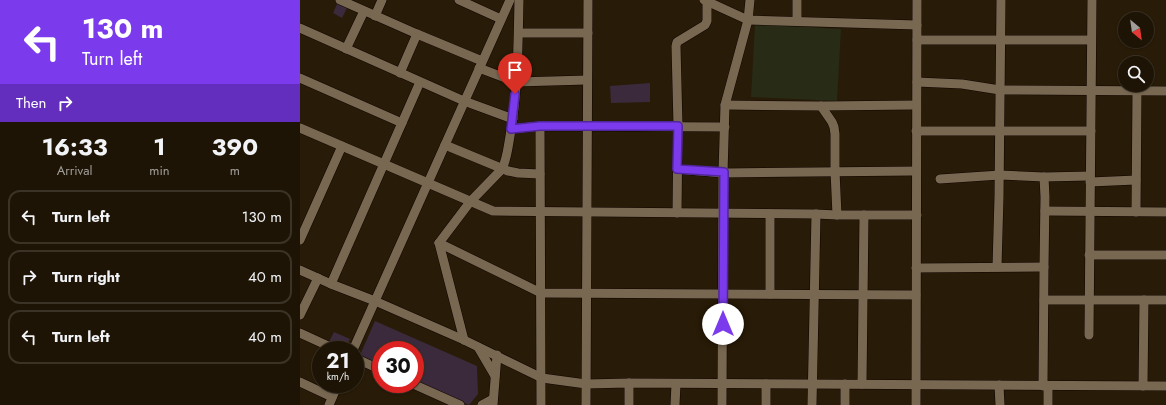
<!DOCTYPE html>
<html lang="en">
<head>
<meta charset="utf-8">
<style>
  body { margin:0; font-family:Jost,sans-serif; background:#2b2113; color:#f1f3f6; height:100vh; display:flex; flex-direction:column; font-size:15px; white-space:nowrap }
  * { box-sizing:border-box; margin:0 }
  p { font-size:13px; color:#a19e9a }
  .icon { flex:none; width:22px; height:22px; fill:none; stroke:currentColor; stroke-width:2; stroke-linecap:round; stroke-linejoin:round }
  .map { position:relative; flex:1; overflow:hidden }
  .panel { display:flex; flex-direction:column; background:#1e1405; width:300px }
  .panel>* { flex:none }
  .banner { background:#7c3aed; color:#fff; overflow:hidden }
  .needle { width:26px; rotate:151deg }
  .controls { position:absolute; left:818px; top:12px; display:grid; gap:8px }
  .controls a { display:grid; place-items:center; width:36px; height:36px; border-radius:50%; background:#1e1405; box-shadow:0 1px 3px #0004,0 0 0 1px #3c3327; font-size:20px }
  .speed { position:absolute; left:12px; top:341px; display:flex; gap:8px; font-size:20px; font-weight:700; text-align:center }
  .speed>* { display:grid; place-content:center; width:52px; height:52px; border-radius:50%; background:#1e1405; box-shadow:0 1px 3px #0004,0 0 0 1px #3c3327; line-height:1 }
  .speed small { font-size:10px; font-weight:400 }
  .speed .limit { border:6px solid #d22; background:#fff; color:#111 }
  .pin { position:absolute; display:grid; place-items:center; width:34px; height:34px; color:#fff; margin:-41px -17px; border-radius:50% 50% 50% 0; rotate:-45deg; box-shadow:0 0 4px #0007 }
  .pin .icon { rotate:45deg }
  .me { position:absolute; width:44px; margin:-22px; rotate:0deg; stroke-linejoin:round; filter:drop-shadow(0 0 3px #0008) }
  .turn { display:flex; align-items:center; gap:14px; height:84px; padding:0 16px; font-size:18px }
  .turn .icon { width:52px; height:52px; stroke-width:2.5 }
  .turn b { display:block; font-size:28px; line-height:34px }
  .then { display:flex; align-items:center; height:38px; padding:0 16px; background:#0003; gap:8px; font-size:15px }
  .eta { display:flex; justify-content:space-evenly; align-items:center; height:68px; text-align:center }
  .eta b { font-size:24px; font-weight:700; line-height:28px }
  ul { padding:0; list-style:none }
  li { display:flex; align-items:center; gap:12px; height:54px; margin:0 8px 6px; padding:0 8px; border:2px solid #3c3327; border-radius:12px }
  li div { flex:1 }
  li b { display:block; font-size:15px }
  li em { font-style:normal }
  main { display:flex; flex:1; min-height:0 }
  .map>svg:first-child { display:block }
  .green { fill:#282b16 }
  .building { fill:#3b2a3b }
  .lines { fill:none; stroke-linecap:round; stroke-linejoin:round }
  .minor-casing { stroke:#100500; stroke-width:10 }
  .minor { stroke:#786852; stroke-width:9 }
  .route-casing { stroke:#51269a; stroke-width:10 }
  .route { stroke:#7c3aed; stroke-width:7 }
</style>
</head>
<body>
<main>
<section class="panel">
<div class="banner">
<div class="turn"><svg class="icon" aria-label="left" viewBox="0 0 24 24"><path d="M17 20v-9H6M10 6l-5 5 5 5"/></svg><div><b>130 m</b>Turn left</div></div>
<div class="then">Then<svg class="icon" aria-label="right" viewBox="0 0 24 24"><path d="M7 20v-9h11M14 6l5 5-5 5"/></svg></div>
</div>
<div class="eta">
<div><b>16:33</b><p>Arrival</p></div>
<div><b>1</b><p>min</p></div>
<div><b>390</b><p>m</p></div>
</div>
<ul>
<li><svg class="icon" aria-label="left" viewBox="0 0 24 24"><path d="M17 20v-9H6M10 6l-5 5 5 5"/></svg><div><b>Turn left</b></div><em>130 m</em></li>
<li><svg class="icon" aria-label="right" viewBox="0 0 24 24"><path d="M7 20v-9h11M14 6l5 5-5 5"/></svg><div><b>Turn right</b></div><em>40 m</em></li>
<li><svg class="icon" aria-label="left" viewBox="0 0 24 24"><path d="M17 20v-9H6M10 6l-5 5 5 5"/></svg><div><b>Turn left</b></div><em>40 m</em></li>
</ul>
</section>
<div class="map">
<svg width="866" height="405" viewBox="0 0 866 405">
  <rect width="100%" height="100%" fill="#281b07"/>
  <polygon class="green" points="455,24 541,29 537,101 451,97"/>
  <g class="building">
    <polygon points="38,2 48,6 42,18 33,13"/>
    <polygon points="350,83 350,102 311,103 310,86"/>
    <polygon points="75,321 177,366 178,394 169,405 115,381 115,350 81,350 81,365 60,355"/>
    <polygon points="34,332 50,339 45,350 29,342"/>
  </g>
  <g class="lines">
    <g class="minor-casing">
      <g id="minor">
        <polyline points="40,0 117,34 182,61"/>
        <polyline points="159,0 201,19"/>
        <polyline points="404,0 448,20 617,25"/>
        <polyline points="497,0 497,21"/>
        <polyline points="75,16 82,0"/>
        <polyline points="0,28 164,101 213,119"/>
        <polyline points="219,33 288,33"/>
        <polyline points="617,40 791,40"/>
        <polyline points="46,49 64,11"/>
        <polyline points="179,68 216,82 287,80"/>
        <polyline points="100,73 117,34"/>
        <polyline points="0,78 102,123"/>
        <polyline points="617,82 662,84 700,90 866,91"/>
        <polyline points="425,105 521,106 616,105"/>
        <polyline points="521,106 532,122 534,127 535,134 535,171 537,215"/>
        <polyline points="240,126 241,405"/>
        <polyline points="0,128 193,211 516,214 537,215 617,215"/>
        <polyline points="211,129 240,126 425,127"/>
        <polyline points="616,131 791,131"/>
        <polyline points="145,145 208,171 218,173 240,174"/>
        <polyline points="377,169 423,173 616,171"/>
        <polyline points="640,179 700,175 744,177 790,176"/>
        <polyline points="790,182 836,180"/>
        <polyline points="745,211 866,212"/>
        <polyline points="836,212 837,90"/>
        <polyline points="377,213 378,126 376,46 377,42 405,25 407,21 407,0"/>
        <polyline points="470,214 470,294"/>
        <polyline points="0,240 42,146"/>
        <polyline points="139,243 241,293 616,295"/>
        <path d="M139,243l31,-41 32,-33c5,-10 6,-22 8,-33 8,-45 8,-91 9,-136"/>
        <polyline points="139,243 164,340"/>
        <polyline points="789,255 866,255"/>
        <polyline points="697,267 699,197 701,0"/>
        <polyline points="616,268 744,267"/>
        <polyline points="0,270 31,284 75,301 164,340 242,378 286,384 329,383 866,386"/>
        <polyline points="31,284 120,82"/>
        <polyline points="744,300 866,300"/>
        <polyline points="0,315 18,278"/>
        <polyline points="0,333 37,350"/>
        <polyline points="789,335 792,0"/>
        <polyline points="178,347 195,376"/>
        <polyline points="53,350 210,0"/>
        <polyline points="55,358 81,370"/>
        <polyline points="0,382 32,397"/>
        <polyline points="113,384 160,405"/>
        <polyline points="562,384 564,215"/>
        <polyline points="699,385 700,405"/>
        <polyline points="743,386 744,267 745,197 744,177"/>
        <polyline points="843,386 844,300"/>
        <polyline points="29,405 38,384"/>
        <polyline points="182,405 193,399"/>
        <polyline points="193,405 197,355"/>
        <polyline points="286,405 288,0"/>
        <polyline points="329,405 329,383"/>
        <polyline points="375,405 376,384"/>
        <polyline points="422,405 423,173 425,105 448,20 450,0"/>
        <polyline points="466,405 466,384"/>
        <polyline points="512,405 516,214"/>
        <polyline points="545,405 545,384"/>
        <polyline points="616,405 617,0"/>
        <polyline points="748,405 748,386"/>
      </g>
    </g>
    <use href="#minor" class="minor"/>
  </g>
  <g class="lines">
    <g class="route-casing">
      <polyline id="route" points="215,94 211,129 240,126 378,126 377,169 424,172 423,324"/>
    </g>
    <use href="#route" class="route"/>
  </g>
</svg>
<div class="controls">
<a><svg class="needle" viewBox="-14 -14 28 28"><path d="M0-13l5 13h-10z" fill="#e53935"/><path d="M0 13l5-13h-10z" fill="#a19e9a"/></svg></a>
<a><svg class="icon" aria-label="search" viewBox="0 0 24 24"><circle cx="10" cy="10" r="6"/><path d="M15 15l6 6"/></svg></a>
</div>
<div class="speed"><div>21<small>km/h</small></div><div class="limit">30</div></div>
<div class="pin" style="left:215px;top:94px;background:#d93025"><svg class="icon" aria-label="arrive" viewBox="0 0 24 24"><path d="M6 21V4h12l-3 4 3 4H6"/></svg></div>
<svg class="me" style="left:423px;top:324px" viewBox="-20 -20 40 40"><circle r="19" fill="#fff"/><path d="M0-13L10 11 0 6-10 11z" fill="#7c3aed"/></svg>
</div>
</main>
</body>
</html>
